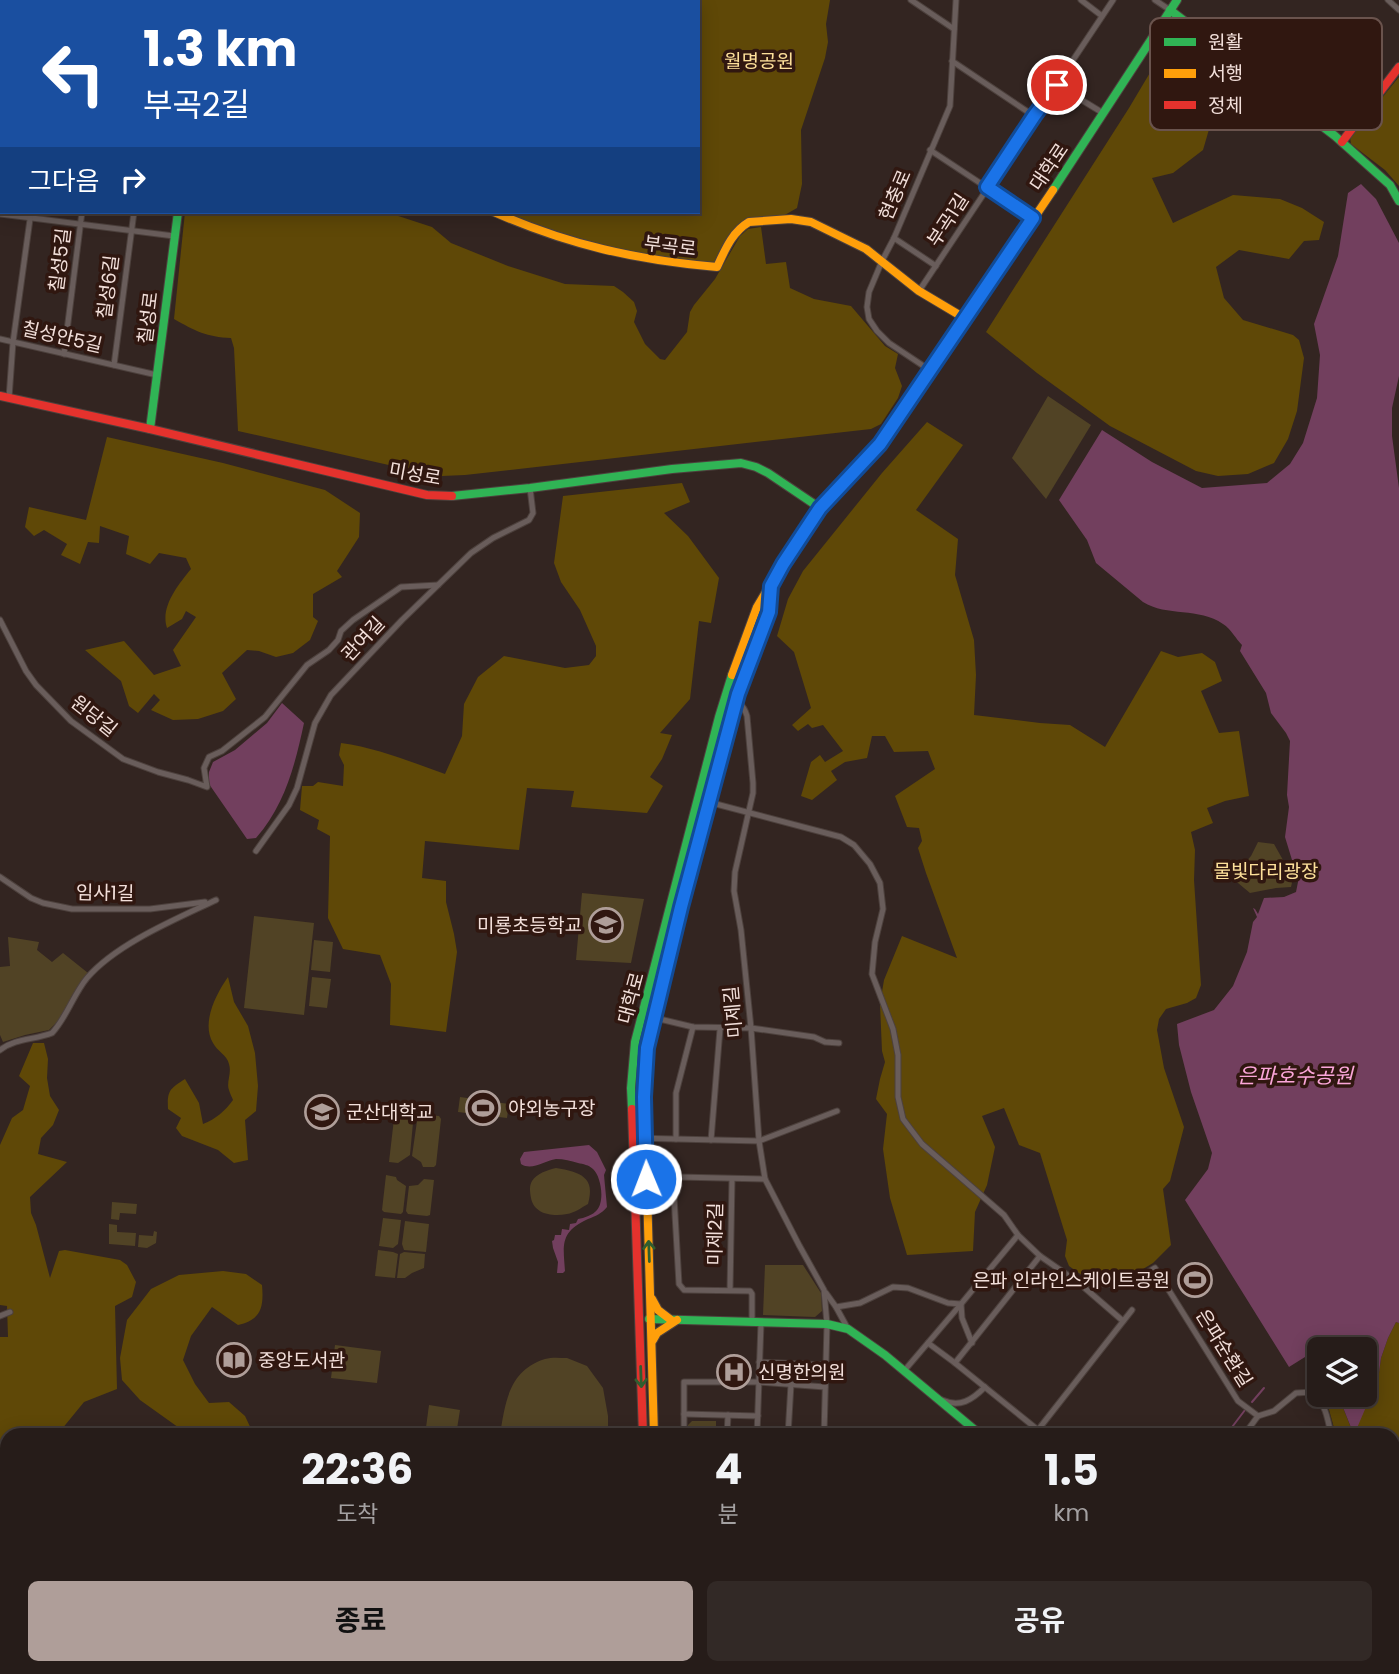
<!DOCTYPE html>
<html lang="ko">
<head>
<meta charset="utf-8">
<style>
  body { margin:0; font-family:Poppins,"Noto Sans KR",sans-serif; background:#322926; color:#f1f3f6; height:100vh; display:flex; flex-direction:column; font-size:26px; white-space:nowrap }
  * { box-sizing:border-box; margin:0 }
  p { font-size:23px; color:#a4a1a2 }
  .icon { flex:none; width:38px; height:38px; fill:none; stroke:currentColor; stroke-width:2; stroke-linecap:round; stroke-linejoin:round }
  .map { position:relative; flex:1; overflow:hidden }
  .side { position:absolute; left:0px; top:1428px; width:1400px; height:247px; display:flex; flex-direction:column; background:#261c19; border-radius:21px 21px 0 0; box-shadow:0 4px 18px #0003,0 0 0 2px #423a38 }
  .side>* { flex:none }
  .hud { position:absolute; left:0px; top:0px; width:700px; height:214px; box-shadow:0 4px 18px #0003,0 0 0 2px #423a38; background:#1a4fa0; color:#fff; overflow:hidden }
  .buttons { position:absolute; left:1307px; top:1337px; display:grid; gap:14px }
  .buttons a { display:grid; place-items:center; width:70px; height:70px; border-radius:10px; background:#261c19; box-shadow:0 4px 18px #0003,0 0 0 2px #423a38; font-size:35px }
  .pin { position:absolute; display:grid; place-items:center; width:60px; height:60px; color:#fff; margin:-30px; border:4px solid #fff; border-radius:50%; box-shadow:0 2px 7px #0007 }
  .me { position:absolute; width:77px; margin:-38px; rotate:359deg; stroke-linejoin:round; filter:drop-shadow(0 0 5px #0008) }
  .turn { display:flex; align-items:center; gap:24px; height:147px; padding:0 28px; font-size:32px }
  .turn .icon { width:91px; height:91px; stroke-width:2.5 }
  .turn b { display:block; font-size:49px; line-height:60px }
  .then { display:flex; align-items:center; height:66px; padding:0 28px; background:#0003; gap:14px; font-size:26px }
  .eta { display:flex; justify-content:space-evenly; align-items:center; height:119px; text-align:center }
  .eta b { font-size:42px; font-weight:700; line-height:49px }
  .button { display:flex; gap:14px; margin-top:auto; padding:14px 28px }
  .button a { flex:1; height:80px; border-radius:10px; background:#af9e99; color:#111; font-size:28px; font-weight:700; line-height:80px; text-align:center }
  .button a+a { background:#322926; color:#f1f3f6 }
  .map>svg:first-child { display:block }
  .green { fill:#514325 }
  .forest { fill:#5f4807 }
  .water { fill:#723f5e }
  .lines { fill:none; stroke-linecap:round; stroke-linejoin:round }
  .stream { stroke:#723f5e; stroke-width:2 }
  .street-casing { stroke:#4d413d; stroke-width:7 }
  .fast-casing { stroke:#4d413d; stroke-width:10 }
  .slow-casing { stroke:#4d413d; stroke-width:10 }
  .jam-casing { stroke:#4d413d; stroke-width:10 }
  .street { stroke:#695d5b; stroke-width:5 }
  .fast { stroke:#30b455; stroke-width:8 }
  .slow { stroke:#ff9f0a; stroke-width:8 }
  .jam { stroke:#e5322d; stroke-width:8 }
  .oneway { stroke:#305e2f }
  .route-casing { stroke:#114b97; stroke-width:18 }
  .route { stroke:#1a73e8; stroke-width:12 }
  .labels { text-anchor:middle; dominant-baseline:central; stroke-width:7; stroke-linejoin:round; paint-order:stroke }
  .park-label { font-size:19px; fill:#fde09a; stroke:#301710 }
  .street-label { font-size:19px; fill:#f2dfda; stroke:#301710 }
  .poi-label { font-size:19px; fill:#f2dfda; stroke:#301710; text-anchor:start }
  .water-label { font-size:21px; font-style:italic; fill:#fba6d9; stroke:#301710 }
  .key { fill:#301710; stroke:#6a534d; stroke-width:2 }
  .key-label { font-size:19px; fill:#f2dfda }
</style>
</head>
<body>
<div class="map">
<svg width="1399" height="1674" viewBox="0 0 1399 1674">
  <rect width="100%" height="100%" fill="#332521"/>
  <g class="green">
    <polygon points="1048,396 1091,425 1046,499 1012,458"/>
    <polygon points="1258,842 1274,844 1283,860 1294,874 1291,887 1276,888 1250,893 1232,878 1251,856"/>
    <polygon points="582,893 644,899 631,963 576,960"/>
    <polygon points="254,916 314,923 304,1015 244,1008"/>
    <polygon points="8,937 39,942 37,950 52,962 63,953 88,973 57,1022 49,1030 25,1035 3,1042 0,1035 0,967 10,966"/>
    <polygon points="314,940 333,942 330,972 311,970"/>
    <polygon points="312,977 331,979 327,1008 309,1006"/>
    <polygon points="460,1097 509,1104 507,1118 458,1112"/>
    <polygon points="395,1110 414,1112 410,1155 398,1163 389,1162"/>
    <polygon points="418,1114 439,1116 441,1119 436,1165 434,1167 423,1167 421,1162 412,1156"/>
    <path d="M556,1168c24,4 40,9 32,36 -7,4 -14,9 -21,10 -15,3 -33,0 -36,-16 -1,-6 -2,-12 1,-17 5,-8 16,-11 24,-13z"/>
    <polygon points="386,1175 396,1177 397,1180 406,1186 403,1212 401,1214 384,1212 382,1210"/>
    <polygon points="424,1179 434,1180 430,1215 427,1216 408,1214 406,1211 409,1186 418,1185"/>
    <polygon points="112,1202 137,1204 136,1214 120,1213 119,1220 111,1219"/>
    <polygon points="383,1218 401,1220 398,1244 393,1248 379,1246"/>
    <polygon points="405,1221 429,1224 426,1252 404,1250 402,1244"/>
    <polygon points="109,1224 117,1225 117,1232 136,1233 135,1246 109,1244"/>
    <polygon points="154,1231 157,1232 156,1243 147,1248 138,1247 139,1235 153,1236"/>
    <polygon points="378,1250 393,1252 398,1254 395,1278 375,1276"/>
    <polygon points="404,1252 425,1254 424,1268 412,1273 405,1278 397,1278 400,1254"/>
    <polygon points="765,1265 803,1265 821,1293 822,1311 815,1317 763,1315"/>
    <polygon points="335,1345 381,1351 377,1383 331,1378"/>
    <path d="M567,1358l20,8 16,22 5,28v19h-108c5,-32 9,-65 45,-76 7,-2 15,-1 22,-1z"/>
    <polygon points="429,1405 460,1410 456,1435 425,1435"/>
    <polygon points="692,1421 716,1421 716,1435 688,1435 688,1425"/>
  </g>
  <g class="forest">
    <polygon points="213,0 830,0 826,24 828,42 825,58 801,130 802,184 797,208 783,216 746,221 716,262 710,265 641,257 560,236 498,212 698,212 698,2 213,2"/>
    <polygon points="1176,29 1199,61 1208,93 1210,126 1203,150 1173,173 1152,178 1173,223 1233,195 1280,199 1302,208 1324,222 1319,240 1304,241 1289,259 1239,250 1216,267 1224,298 1243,320 1293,335 1299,340 1304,358 1297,411 1288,439 1274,463 1248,474 1218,476 1196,471 1110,426 1037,373 986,332 1129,108"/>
    <polygon points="1399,77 1399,186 1385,170 1351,144 1350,137"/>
    <path d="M185,212h201l46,15 19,16 57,23 57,18 49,2 9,6 11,10 3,9 -3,11 11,22 15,15 5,1 22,-28 3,-20 4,-7 21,-26 25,-43 8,-7 13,-2 5,37 20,-2 4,26 24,11 37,7 34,40 13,8 -3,14 7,18 -4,12 -17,26 -10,5 -406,46 -23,1 -18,-3 -186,-42 -4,-83 -3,-10c-24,-1 -36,-7 -57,-19z"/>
    <polygon points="927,422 963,445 916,510 958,539 955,575 974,640 976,675 974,715 1040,723 1070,725 1105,747 1161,651 1178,657 1202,653 1215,662 1222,681 1201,691 1219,733 1239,731 1249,796 1225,801 1207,808 1213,823 1191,832 1195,850 1194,880 1201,985 1196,998 1187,1003 1166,1009 1159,1019 1157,1030 1164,1068 1184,1127 1170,1181 1163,1189 1171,1245 1153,1263 1143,1269 1113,1277 1083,1276 1069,1266 1065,1256 1067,1240 1040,1153 1019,1145 1004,1108 982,1116 995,1147 987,1185 975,1212 973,1251 907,1255 890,1198 883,1149 887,1114 876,1099 880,1079 885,1062 882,1051 880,1004 884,980 902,936 957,958 926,873 918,848 922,841 919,828 907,827 895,796 935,769 928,751 894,752 885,736 872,736 867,758 845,762 831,771 837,780 812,800 801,796 811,762 820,755 825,762 843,751 823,725 812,728 808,724 798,731 792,725 811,708 794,652 777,636 788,599 803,571 882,473"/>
    <path d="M107,437l116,26 102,27 35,23 -1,24 -22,34 5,6 -29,17v23l5,4 -8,19 -17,13 -17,4 -17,-6 -12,-1 -25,23 14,26 -13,12 -25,8 -25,1 -22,-10 9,-10 -6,-6 -16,19 -9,-7 -8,-25 -36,-31 39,-9 30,34 27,-9 -8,-16 23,-33 -10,-6 -4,8 -15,9c-7,-21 11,-43 24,-59l-5,-11 -27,-5 -9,11 -24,-10 3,-18 -29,-10 -1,17 -11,-1 -8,22 -19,-9 6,-11 -23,-14 -10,6 -9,-9 4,-20 57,13z"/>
    <path d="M682,483l8,19 -26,11 24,23 31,42 -8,45 -12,-2 -9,78 -30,34 12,2 -10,24 -12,18 13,9 -16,27 -76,-6 3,-16 -47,-3 -8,62 -94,-9 -3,37 24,3v21l8,32 3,18 -11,80 -56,-7 1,-41 -11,-29 -37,-6 -15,-31 2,-82 -13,-7 2,-9 -19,-10 2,-24h11l5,-4 25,4 1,-21 -5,-10 2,-12c37,5 70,19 104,31l17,-38 2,-32 14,-27 26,-21 61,12 24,-3 7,-9v-10l-16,-36 -19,-28 -7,-19 9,-67z"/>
    <path d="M228,977l6,25 14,24 7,27 3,33 -2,25 -11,9 3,40 -14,3 -16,-13 -36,-14 -6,-8 5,-10 -13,-9c-1,-19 2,-20 17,-30l14,24 4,21c13,-5 22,-13 30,-24 -1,-3 -3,-6 -4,-10 -3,-7 3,-17 0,-26 -2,-9 -12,-13 -16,-21 -12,-20 3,-49 15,-66z"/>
    <polygon points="33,1043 44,1043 48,1059 47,1078 50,1096 59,1110 53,1125 41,1138 38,1154 67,1162 30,1197 31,1213 36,1225 50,1278 59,1251 65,1250 120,1260 127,1265 136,1282 132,1297 115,1306 117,1389 84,1402 57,1435 7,1435 7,1644 0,1641 0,1337 8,1337 7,1306 0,1305 0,1145 12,1118 23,1110 30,1086 19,1076"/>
    <path d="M223,1271l23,3 16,11c2,22 -1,35 -24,40l-26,-18 -21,29 -8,24 12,24 14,19 20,-1 16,14 9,19h-65l-49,-35 -18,-20 -2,-22 7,-38 24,-31 28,-14z"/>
    <polygon points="1396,1322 1399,1323 1399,1651 1393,1642 1393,1435 1336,1435 1325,1395 1338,1395 1353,1433 1375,1386 1379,1373 1381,1358 1388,1338"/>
    <polygon points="11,1668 344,1668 344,1674 9,1674"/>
    <polygon points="1269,1668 1312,1668 1314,1670 1316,1668 1346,1668 1350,1674 1262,1674"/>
  </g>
  <g class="water">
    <path d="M1361,184l15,15 23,44v133l-7,32v28l7,52v835l-3,-1 -8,16 -7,20 -2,15 -4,13 -21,49 -16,-40h27v-46h-45l-1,22 -6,-19 -24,15 -104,-167 23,-31 4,-16 -21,-61 -12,-47 -2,-21 37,-14 19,-24 14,-34 6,-30 4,-5 -4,-9 2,1 3,5 6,-16 20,-1 12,-5 4,-20 -8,-12 -7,-23 4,-30 -2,-12 3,-54 -4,-8 -15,-20 -5,-20 -26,-42 2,-6c-6,-6 -11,-16 -19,-21 -24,-17 -56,-7 -80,-22l-47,-39 -9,-23 -28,-40 43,-70 50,32 50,26 65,-5 23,-19 13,-21 14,-45 3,-43 -6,-31 24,-68 10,-63z"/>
    <path d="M282,703l22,20c-9,42 -19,82 -48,115l-9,1 -38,-55v-12l4,-10 22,-12 32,-27z"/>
    <path d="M589,1145l8,7 9,18 -2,5 3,32c-6,7 -11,9 -19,12 -28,13 -25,25 -23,52l-2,2h-6l1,-11 -5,-14 -1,-7 2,-1 1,-5h6l1,-6 7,1 1,-6 6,-1 2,-4c6,-1 15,-4 19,-9 8,-9 4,-34 -4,-41 -4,-4 -10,-5 -15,-6 -7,-2 -14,-4 -22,-4 -12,2 -24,12 -35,5l-1,-5 4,-7z"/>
  </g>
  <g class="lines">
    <g class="stream">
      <polyline points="1252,1402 1264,1388"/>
      <polyline points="1226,1435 1245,1410"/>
      <polyline points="1072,1674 1074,1668"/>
    </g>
    <g class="street-casing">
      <g id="street">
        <polyline points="179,0 193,2"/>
        <polyline points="911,0 954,29"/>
        <polyline points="1081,0 1102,16"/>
        <polyline points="1155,0 1170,10"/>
        <polyline points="1388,0 1399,10"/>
        <polyline points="7,2 8,0"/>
        <polyline points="57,2 58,0"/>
        <polyline points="110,2 110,0"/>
        <polyline points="161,2 161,0"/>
        <polyline points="0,57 2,44"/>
        <polyline points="952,61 1034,116"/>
        <polyline points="1057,85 1103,113"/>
        <polyline points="930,150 1033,218"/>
        <polyline points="0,214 174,236"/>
        <polyline points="894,238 936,266"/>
        <polyline points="919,291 1113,0"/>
        <polyline points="0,339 157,375"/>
        <polyline points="64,354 82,212"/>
        <polyline points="114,365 134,212"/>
        <polyline points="931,371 889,343 877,331 869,319 867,307 869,292 882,261 894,238 950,106 956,0"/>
        <polyline points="9,398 13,342 31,212"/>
        <polyline points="0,620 26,671 36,685 71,721 123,759 158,772 188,780 207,787 204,768 209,757 222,751 265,717 307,665 329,650 338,640 341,631 353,620 401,587 438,585"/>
        <path d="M726,696c11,5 17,7 21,20l6,67v10l-18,79 -1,19 7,39 10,98 8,113 6,38 34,66 25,45 3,34 -3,111"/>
        <polyline points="697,799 841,837 854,845 870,864 880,883 883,909 875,942 872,974 893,1029 898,1055 898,1097 903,1119 922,1144 1004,1215 1018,1235 1040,1256 1079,1283 1123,1321"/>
        <polyline points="256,851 289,805 297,788 315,723 331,695 402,620 471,553 493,538 529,520 533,513 530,488"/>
        <polyline points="0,877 31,898 43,903 72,909 150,909 205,902"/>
        <polyline points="643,1015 693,1027 751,1028 814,1037 825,1042 839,1043"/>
        <path d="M0,1050c16,-12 34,-10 52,-17 15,-16 21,-38 35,-55 29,-34 89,-59 129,-78"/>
        <polyline points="634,1138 759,1141 837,1111"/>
        <polyline points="676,1139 676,1093 693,1027"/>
        <polyline points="711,1140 720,1029"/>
        <path d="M1079,1283c35,2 45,4 76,-15l83,133 20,15"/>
        <polyline points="730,1290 732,1179"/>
        <polyline points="826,1293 836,1307"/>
        <polyline points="0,1316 10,1312"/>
        <polyline points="752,1323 752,1294 750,1291 684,1290 679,1284 673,1179 679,1177 765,1179"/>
        <polyline points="848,1329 836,1307 860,1303 893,1287 908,1288 948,1303 961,1304"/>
        <polyline points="928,1343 955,1363"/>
        <polyline points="972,1343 962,1318 961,1304 1018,1235"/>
        <polyline points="759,1362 826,1365"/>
        <polyline points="904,1371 961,1304"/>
        <path d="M942,1400c18,8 30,0 43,-13"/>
        <polyline points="684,1414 758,1416"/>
        <path d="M1258,1416l16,-5 22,-18 16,-1c13,10 16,27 19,43"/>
        <polyline points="1038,1430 955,1363 1040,1256"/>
        <polyline points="684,1435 684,1382 758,1382 825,1387"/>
        <polyline points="727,1435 728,1415"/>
        <polyline points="757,1435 761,1323"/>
        <polyline points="788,1435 791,1384"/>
        <polyline points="1034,1435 1132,1310"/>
        <polyline points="1244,1435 1258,1416"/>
        <polyline points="1393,1534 1399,1536"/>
        <polyline points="1352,1668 1356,1674"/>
        <polyline points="817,1674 817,1668"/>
        <polyline points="910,1674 910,1668"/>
        <polyline points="1020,1674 1021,1668"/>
        <polyline points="1056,1674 1058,1668"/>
        <polyline points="1084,1674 1086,1668"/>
      </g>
    </g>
    <g class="fast-casing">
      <g id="fast">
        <polyline points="1170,10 1335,136 1390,185 1399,201"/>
        <polyline points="1053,190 1177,0"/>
        <polyline points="150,429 178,212"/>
        <polyline points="452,496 530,488 672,469 741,463 756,467 768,473 820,508"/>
        <polyline points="632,1109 631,1088 635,1042 719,717 732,675"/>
        <polyline points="646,1154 644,1096 647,1048 681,907 738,694 769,612 771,589"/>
        <polyline points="649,1319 827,1324 848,1329 885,1355 981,1435"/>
        <polyline points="650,1668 650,1674"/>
      </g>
    </g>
    <g class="slow-casing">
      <g id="slow">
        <path d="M494,212c75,33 142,48 223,55 8,-17 15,-35 32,-45l42,-3 20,3 55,27 53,42 47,28"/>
        <polyline points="732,675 757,607 793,547 820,508 880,444 931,371 1053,190"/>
        <polyline points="646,1154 654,1435"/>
        <polyline points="652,1299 658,1310 671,1320"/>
        <polyline points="653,1340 657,1333 677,1320"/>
      </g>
    </g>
    <g class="jam-casing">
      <g id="jam">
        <polyline points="206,0 206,2"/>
        <polyline points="0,94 2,95"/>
        <polyline points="1342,142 1399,67"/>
        <polyline points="0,396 150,429 427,495 452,496"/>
        <polyline points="632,1109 643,1435"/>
        <polyline points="663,1668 663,1674"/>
      </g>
    </g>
    <use href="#street" class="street"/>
    <use href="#fast" class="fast"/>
    <use href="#slow" class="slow"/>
    <use href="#jam" class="jam"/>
  </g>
  <defs><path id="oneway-shaft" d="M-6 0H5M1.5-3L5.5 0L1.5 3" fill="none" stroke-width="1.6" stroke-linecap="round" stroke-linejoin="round" transform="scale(1.75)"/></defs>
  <g class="oneway">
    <use href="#oneway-shaft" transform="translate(649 1251) rotate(-92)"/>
    <use href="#oneway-shaft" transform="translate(641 1377) rotate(88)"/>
  </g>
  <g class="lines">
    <g class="route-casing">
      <polyline id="route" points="646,1179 644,1097 647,1048 681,907 738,694 769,612 771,586 783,564 820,508 880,444 1033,218 987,187 1034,116 1057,85"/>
    </g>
    <use href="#route" class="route"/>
  </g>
  <defs>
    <g id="school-ring" transform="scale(1.75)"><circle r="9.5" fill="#301710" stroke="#af9e99" stroke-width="1.5"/><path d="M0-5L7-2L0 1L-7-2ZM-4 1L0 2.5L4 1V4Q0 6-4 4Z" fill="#af9e99"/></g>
    <g id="stadium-ring" transform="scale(1.75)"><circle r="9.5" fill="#301710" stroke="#af9e99" stroke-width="1.5"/><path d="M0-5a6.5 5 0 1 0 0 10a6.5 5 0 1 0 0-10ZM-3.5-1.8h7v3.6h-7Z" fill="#af9e99"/></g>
    <g id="university-ring" transform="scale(1.75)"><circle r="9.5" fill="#301710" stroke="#af9e99" stroke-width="1.5"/><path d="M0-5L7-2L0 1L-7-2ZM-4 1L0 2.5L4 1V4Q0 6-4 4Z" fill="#af9e99"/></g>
    <g id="library-ring" transform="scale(1.75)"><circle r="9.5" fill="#301710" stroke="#af9e99" stroke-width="1.5"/><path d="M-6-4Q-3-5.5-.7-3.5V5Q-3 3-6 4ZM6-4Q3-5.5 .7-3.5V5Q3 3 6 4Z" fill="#af9e99"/></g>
    <g id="hospital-ring" transform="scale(1.75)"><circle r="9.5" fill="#301710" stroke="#af9e99" stroke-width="1.5"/><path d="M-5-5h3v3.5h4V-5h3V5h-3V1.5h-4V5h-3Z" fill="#af9e99"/></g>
  </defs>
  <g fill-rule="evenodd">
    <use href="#school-ring" x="606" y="925"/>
    <use href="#stadium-ring" x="483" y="1108"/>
    <use href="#university-ring" x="322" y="1112"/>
    <use href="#stadium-ring" x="1195" y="1280"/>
    <use href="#library-ring" x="234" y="1360"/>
    <use href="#hospital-ring" x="734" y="1372"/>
  </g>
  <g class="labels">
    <g class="park-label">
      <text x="759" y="61">월명공원</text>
      <text x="1266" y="871">물빛다리광장</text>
    </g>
    <g class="street-label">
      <text transform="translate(1049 167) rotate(-56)">대학로</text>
      <text transform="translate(895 195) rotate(-67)">현충로</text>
      <text transform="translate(948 220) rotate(-57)">부곡1길</text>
      <text transform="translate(670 246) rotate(7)">부곡로</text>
      <text transform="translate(60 260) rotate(-83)">칠성5길</text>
      <text transform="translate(108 287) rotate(-83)">칠성6길</text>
      <text transform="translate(148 318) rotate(-83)">칠성로</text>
      <text transform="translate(62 337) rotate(13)">칠성안5길</text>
      <text transform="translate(415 474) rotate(10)">미성로</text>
      <text transform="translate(363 639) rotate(-47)">관여길</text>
      <text transform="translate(94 716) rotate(39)">원당길</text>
      <text transform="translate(105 893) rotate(1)">임사1길</text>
      <text transform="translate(631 998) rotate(-75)">대학로</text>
      <text transform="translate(733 1012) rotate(-95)">미제길</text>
      <text transform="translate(715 1234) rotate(-89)">미제2길</text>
      <text transform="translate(1224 1348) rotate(58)">은파순환길</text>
    </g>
    <g class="poi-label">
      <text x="582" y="925" text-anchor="end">미룡초등학교</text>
      <text x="508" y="1108">야외농구장</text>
      <text x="346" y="1112">군산대학교</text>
      <text x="1170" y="1280" text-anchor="end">은파 인라인스케이트공원</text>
      <text x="258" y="1360">중앙도서관</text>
      <text x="758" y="1372">신명한의원</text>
    </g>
    <g class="water-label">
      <text x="1295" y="1075">은파호수공원</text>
    </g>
  </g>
  <rect x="1150" y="18" width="232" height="112" rx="10" class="key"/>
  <rect x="1164" y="38" width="32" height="8" fill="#30b455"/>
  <rect x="1164" y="69" width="32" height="9" fill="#ff9f0a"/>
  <rect x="1164" y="101" width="32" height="8" fill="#e5322d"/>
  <g class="key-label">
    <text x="1208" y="49">원활</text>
    <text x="1208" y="80">서행</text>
    <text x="1208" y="112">정체</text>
  </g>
</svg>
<div class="buttons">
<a><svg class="icon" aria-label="layers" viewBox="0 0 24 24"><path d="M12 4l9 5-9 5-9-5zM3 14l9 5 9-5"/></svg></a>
</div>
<div class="pin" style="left:1057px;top:85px;background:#d93025"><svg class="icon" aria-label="arrive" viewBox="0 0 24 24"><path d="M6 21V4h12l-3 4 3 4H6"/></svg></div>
<svg class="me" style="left:646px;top:1179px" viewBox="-20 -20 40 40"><circle r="17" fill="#1a73e8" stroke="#fff" stroke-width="3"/><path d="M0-11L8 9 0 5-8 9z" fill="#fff"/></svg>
<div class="hud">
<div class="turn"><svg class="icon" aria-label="left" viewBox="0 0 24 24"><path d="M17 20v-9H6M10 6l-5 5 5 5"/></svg><div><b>1.3 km</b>부곡2길</div></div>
<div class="then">그다음<svg class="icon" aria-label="right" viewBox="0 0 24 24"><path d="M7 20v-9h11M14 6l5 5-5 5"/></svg></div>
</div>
<section class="side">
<div class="eta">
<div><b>22:36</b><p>도착</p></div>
<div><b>4</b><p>분</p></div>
<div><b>1.5</b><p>km</p></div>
</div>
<div class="button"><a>종료</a><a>공유</a></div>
</section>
</div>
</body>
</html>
